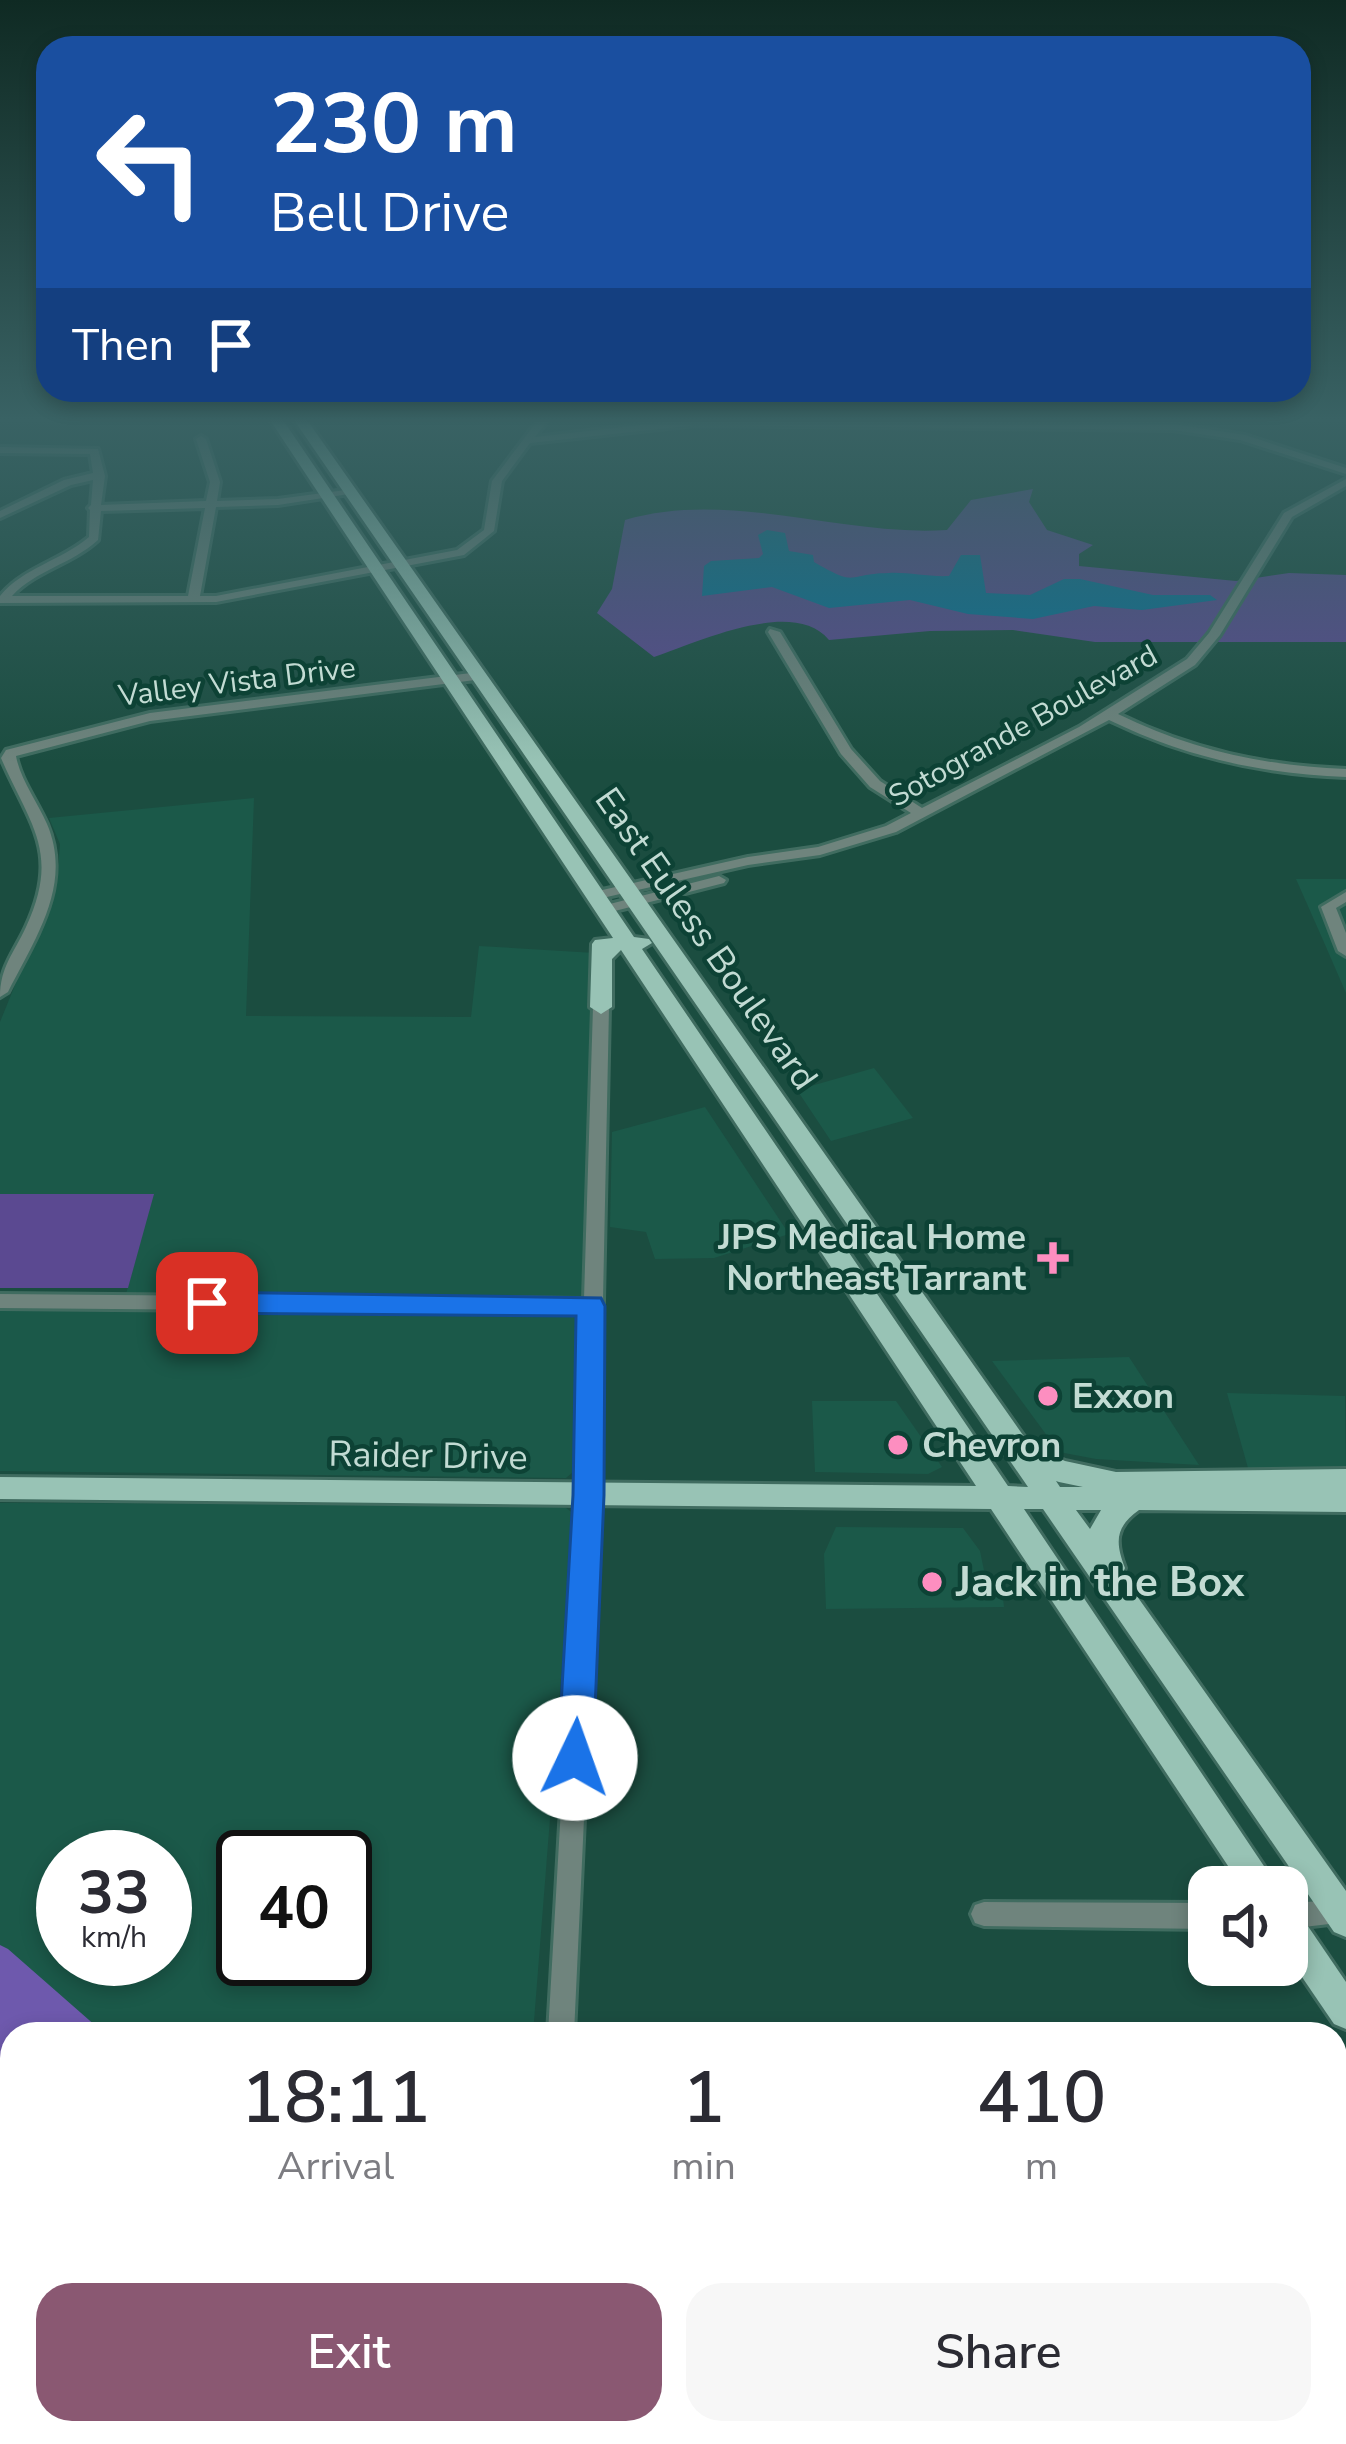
<!DOCTYPE html>
<html lang="en">
<head>
<meta charset="utf-8">
<style>
  body { margin:0; font-family:"Nunito Sans",sans-serif; background:#f7f7f7; color:#2b2b33; height:100vh; display:flex; flex-direction:column; font-size:45px; white-space:nowrap }
  * { box-sizing:border-box; margin:0 }
  p { font-size:39px; color:#7c7c81 }
  .icon { flex:none; width:66px; height:66px; fill:none; stroke:currentColor; stroke-width:2; stroke-linecap:round; stroke-linejoin:round }
  .map { position:relative; flex:1; overflow:hidden }
  .panel { position:absolute; left:0px; top:2022px; width:1347px; height:423px; display:flex; flex-direction:column; background:#fff; border-radius:36px 36px 0 0; box-shadow:0 6px 18px #0003 }
  .panel>* { flex:none }
  .banner { position:absolute; left:36px; top:36px; width:1275px; height:366px; border-radius:36px; box-shadow:0 6px 18px #0003; background:#1a4fa0; color:#fff; overflow:hidden }
  .fabs { position:absolute; left:1188px; top:1866px; display:grid; gap:24px }
  .fabs a { display:grid; place-items:center; width:120px; height:120px; border-radius:24px; background:#fff; box-shadow:0 6px 18px #0003; font-size:60px }
  .speed { position:absolute; left:36px; top:1830px; display:flex; gap:24px; font-size:60px; font-weight:700; text-align:center }
  .speed>* { display:grid; place-content:center; width:156px; height:156px; border-radius:50%; background:#fff; box-shadow:0 6px 18px #0003; line-height:1 }
  .speed small { font-size:30px; font-weight:400 }
  .speed .limit { border:6px solid #111; border-radius:18px; background:#fff; color:#111 }
  .pin { position:absolute; display:grid; place-items:center; width:102px; height:102px; color:#fff; margin:-51px; border-radius:24px; box-shadow:0 6px 18px #0006 }
  .me { position:absolute; width:132px; margin:-66px; rotate:3deg; stroke-linejoin:round; filter:drop-shadow(0 0 9px #0008) }
  .turn { display:flex; align-items:center; gap:42px; height:252px; padding:0 36px; font-size:54px }
  .turn .icon { width:156px; height:156px; stroke-width:2.5 }
  .turn b { display:block; font-size:84px; line-height:102px }
  .then { display:flex; align-items:center; height:114px; padding:0 36px; background:#0003; gap:24px; font-size:45px }
  .eta { display:flex; justify-content:space-evenly; align-items:center; height:204px; text-align:center }
  .eta b { font-size:72px; font-weight:600; line-height:84px }
  .primary-button { display:flex; gap:24px; margin-top:auto; padding:24px 36px }
  .primary-button a { flex:1; height:138px; border-radius:36px; background:#8a5872; color:#fff; font-size:48px; font-weight:600; line-height:138px; text-align:center }
  .primary-button a+a { background:#f7f7f7; color:#2b2b33 }
  .map>svg:first-child { display:block }
  .built { fill:#1b5949; fill-rule:evenodd }
  .green { fill:#5b4991 }
  .forest { fill:#6e59ad }
  .water { fill:#0b7098 }
  .lines { fill:none; stroke-linecap:round; stroke-linejoin:round }
  .minor-casing { stroke:#406c60; stroke-width:6 }
  .major-casing { stroke:#406c60; stroke-width:6 }
  .minor { fill:#6f847d; fill-rule:evenodd }
  .major { fill:#98c3b5; fill-rule:evenodd }
  .route { fill:#1a73e8; stroke:#114b97; stroke-width:3 }
  .poi-dot { fill:#fd8ec0; stroke:#0d4235; stroke-width:4.5 }
  .labels { text-anchor:middle; dominant-baseline:central; stroke-width:9; stroke-linejoin:round; paint-order:stroke }
  .far-street-label { font-size:30px; fill:#c2dbd3; stroke:#0d4235 }
  .street-label { font-size:36px; fill:#c2dbd3; stroke:#0d4235 }
  .poi-label { font-size:36px; font-weight:bold; fill:#c2dbd3; stroke:#0d4235; text-anchor:start }
  .near-poi-label { font-size:42px; font-weight:bold; fill:#c2dbd3; stroke:#0d4235; text-anchor:start }
</style>
</head>
<body>
<div class="map">
<svg width="1346" height="2444" viewBox="0 0 1346 2444">
  <rect width="100%" height="100%" fill="#1b4d40"/>
  <g class="built">
    <polygon points="254,798 246,1016 471,1017 479,946 595,953 575,1470 566,1478 0,1471 0,1309 122,1309 153,1195 0,1194 0,1022 57,882 60,844 49,818"/>
    <polygon points="1296,879 1346,879 1346,993 1323,940"/>
    <polygon points="874,1068 913,1118 831,1141 797,1090"/>
    <polygon points="705,1107 789,1234 714,1258 655,1259 646,1232 610,1227 612,1132"/>
    <polygon points="1129,1357 1199,1465 1096,1459 1059,1452 992,1361"/>
    <polygon points="1227,1393 1345,1396 1346,1469 1248,1468"/>
    <polygon points="812,1401 896,1401 942,1467 928,1474 815,1472"/>
    <path d="M0,1503l561,1 13,10 -41,520h-428l-105,-89zM63,1857h102v102h-102zM243,1857h102v102h-102z"/>
    <polygon points="836,1527 963,1528 980,1551 986,1580 1001,1580 1004,1607 826,1609 824,1554"/>
  </g>
  <g class="green">
    <path d="M1033,489l-4,13 18,28 46,15 -14,9v12l157,15 53,-8 57,2v67h-251l-82,-12 -83,1 -101,9c-36,-43 -131,2 -175,17l-57,-44 15,-24 13,-69c104,-31 216,17 322,10l24,-30z"/>
    <polygon points="0,1194 154,1194 128,1288 0,1288"/>
    <polygon points="1335,2308 1346,2308 1346,2444 836,2444 835,2433 1335,2433"/>
  </g>
  <polygon class="forest" points="0,1945 8,1949 105,2034 12,2034 12,2066 0,2063"/>
  <path class="water" d="M767,530l18,3 4,18 24,4 1,7c45,26 30,12 75,11 19,-1 39,4 60,3l12,-21h19l6,38 44,2 34,-16h16l73,16h57l7,5 -75,10 -48,-4 -61,13 -65,-5 -58,-14 -81,8 -57,-21 -70,9 2,-30 7,-5 48,-3 4,-4 -5,-19z"/>
  <g class="lines">
    <g class="minor-casing">
      <g id="minor">
        <path d="M538,420h10l-13,17 150,-17 488,4 72,11 101,33v6l-106,-34 -67,-10 -477,-5 -166,18 -28,38 -8,50 -30,24 -248,47 -216,1v-7c24,-29 61,-35 89,-59l1,-27 -2,-2 3,-3 2,-25 -22,5 -71,33v-7l64,-31 29,-7 -3,-19 -90,-1v-6l98,2 7,27 -4,29 105,-4 4,-19 -14,-43 5,-3 5,3 14,43 -3,19 61,-2 75,-10 1,2 -5,3 -71,11 -62,2 -16,89h16l241,-46 27,-20 8,-49zM205,508l-17,88h-176c24,-26 60,-32 86,-56l3,-29z"/>
        <path d="M1346,479v7l-54,31 -72,118 -25,30 -77,49c73,36 147,52 228,55v8c-84,-3 -161,-20 -237,-57l-213,112 -76,23 -72,10 -150,34 -7,-4 7,-4 150,-34 70,-10 68,-21 25,-13 -41,-26 -29,-33 -73,-122 2,-3 10,3 71,117 29,32 42,27 157,-81 108,-68 22,-26 75,-120z"/>
        <path d="M479,672l6,4 -2,3 -333,42 -134,35c4,23 21,45 31,68 26,61 -12,114 -39,168l-8,5c0,-30 14,-44 26,-70 35,-75 4,-102 -25,-169l5,-8 144,-37z"/>
        <polygon points="719,876 726,880 724,883 607,913 600,909 602,906"/>
        <polygon points="1346,892 1346,902 1336,908 1346,933 1346,956 1338,951 1321,907"/>
        <polygon points="601,1002 609,1007 599,1495 574,2034 548,2034 579,1495 584,1313 0,1308 0,1294 584,1299 593,1007"/>
        <polygon points="1340,1900 1346,1902 1346,1922 1287,1929 1287,1903"/>
        <polygon points="984,1902 1209,1903 1209,1929 984,1926 975,1923 971,1914 975,1905"/>
        <rect x="526" y="2433" width="30" height="11"/>
      </g>
    </g>
    <g class="major-casing">
      <g id="major">
        <path d="M270,420h13l351,517 15,2 3,4 -10,6 366,537 20,1 -734,-1067h13l723,1025 35,16 51,11 230,-3v43l-207,-2c-24,17 -24,32 -14,58l-3,7 224,316v46l-12,-5 -291,-423h-19l254,378h-36l-251,-378 -991,-10v-22l976,9 -355,-536 -9,9v48l-11,7 -11,-7 2,-63 3,-4 18,-2zM1056,1481l3,1 24,5h-23zM1076,1510h25l-11,19z"/>
        <polygon points="1287,1908 1299,1913 1346,1982 1346,2029 1334,2024 1287,1955"/>
      </g>
    </g>
    <use href="#minor" class="minor"/>
    <use href="#major" class="major"/>
  </g>
  <linearGradient id="sky" x2="0" y2="1"><stop stop-color="#0f2a23"/><stop offset="0.55" stop-color="#396264"/><stop offset="1" stop-color="#396264" stop-opacity="0"/></linearGradient>
  <rect width="1346" height="763" fill="url(#sky)"/>
  <polygon class="route" points="207,1292 601,1298 605,1306 604,1495 593,1758 588,1770 575,1775 563,1770 558,1758 573,1495 576,1316 207,1313 192,1303"/>
  <g class="poi-dot">
    <path d="M1047 1240h12v12h12v12h-12v12h-12v-12h-12v-12h12z"/>
    <circle cx="1048" cy="1396" r="12"/>
    <circle cx="898" cy="1445" r="12"/>
    <circle cx="932" cy="1582" r="12"/>
  </g>
  <g class="labels">
    <g class="far-street-label">
      <text transform="translate(237 682) rotate(-7)">Valley Vista Drive</text>
      <text transform="translate(1023 726) rotate(-29)">Sotogrande Boulevard</text>
    </g>
    <g class="street-label">
      <text transform="translate(706 939) rotate(55)">East Euless Boulevard</text>
      <text transform="translate(428 1456) rotate(1)">Raider Drive</text>
    </g>
    <g class="poi-label">
      <text x="1026" y="1237" text-anchor="end">JPS Medical Home<tspan x="1026" dy="41">Northeast Tarrant</tspan></text>
      <text x="1072" y="1396">Exxon</text>
      <text x="922" y="1445">Chevron</text>
    </g>
    <g class="near-poi-label">
      <text x="956" y="1582">Jack in the Box</text>
    </g>
  </g>
</svg>
<div class="fabs">
<a><svg class="icon" aria-label="sound" viewBox="0 0 24 24"><path d="M4 9h4l5-4v14l-5-4H4zM17 9q2 3 0 6"/></svg></a>
</div>
<div class="speed"><div>33<small>km/h</small></div><div class="limit">40</div></div>
<div class="pin" style="left:207px;top:1303px;background:#d93025"><svg class="icon" aria-label="arrive" viewBox="0 0 24 24"><path d="M6 21V4h12l-3 4 3 4H6"/></svg></div>
<svg class="me" style="left:575px;top:1758px" viewBox="-20 -20 40 40"><circle r="19" fill="#fff"/><path d="M0-13L10 11 0 6-10 11z" fill="#1a73e8"/></svg>
<div class="banner">
<div class="turn"><svg class="icon" aria-label="left" viewBox="0 0 24 24"><path d="M17 20v-9H6M10 6l-5 5 5 5"/></svg><div><b>230 m</b>Bell Drive</div></div>
<div class="then">Then<svg class="icon" aria-label="arrive" viewBox="0 0 24 24"><path d="M6 21V4h12l-3 4 3 4H6"/></svg></div>
</div>
<section class="panel">
<div class="eta">
<div><b>18:11</b><p>Arrival</p></div>
<div><b>1</b><p>min</p></div>
<div><b>410</b><p>m</p></div>
</div>
<div class="primary-button"><a>Exit</a><a>Share</a></div>
</section>
</div>
</body>
</html>
